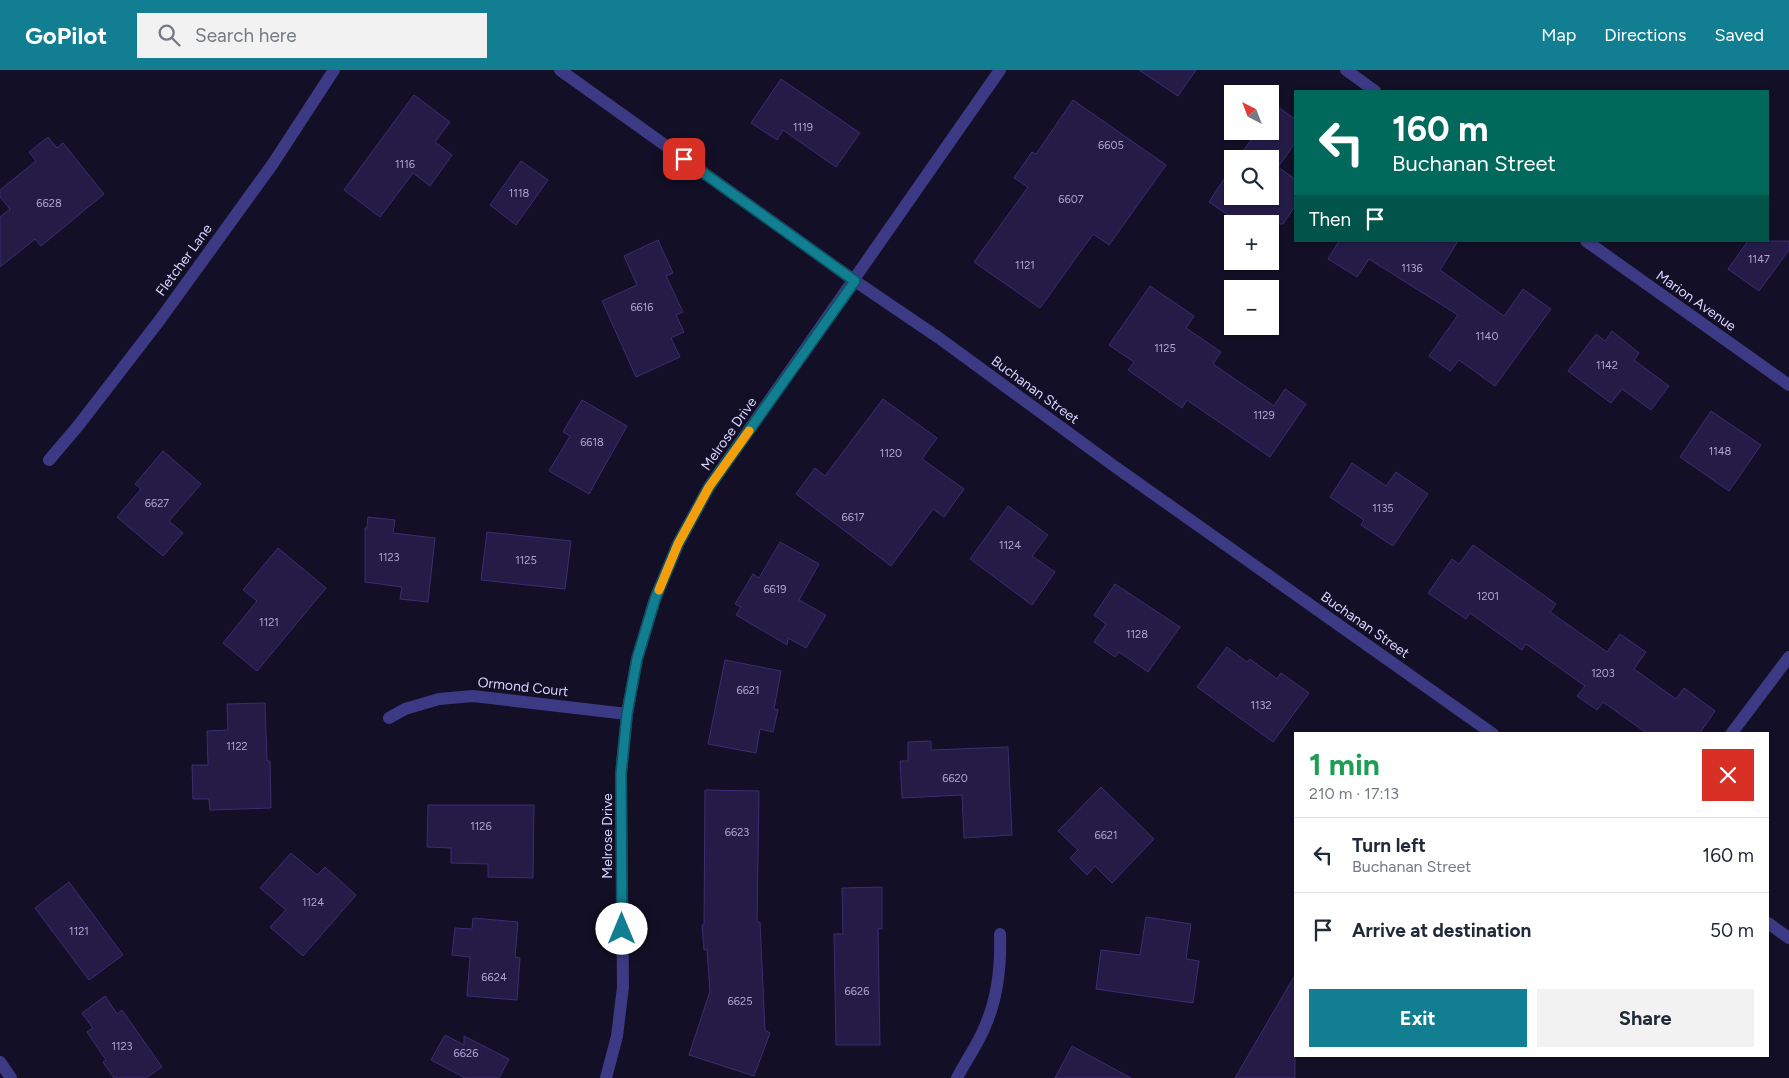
<!DOCTYPE html>
<html lang="en">
<head>
<meta charset="utf-8">
<style>
  body { margin:0; font-family:Figtree,sans-serif; background:#f2f2f3; color:#1f2937; height:100vh; display:flex; flex-direction:column; font-size:19px; white-space:nowrap }
  * { box-sizing:border-box; margin:0 }
  p { font-size:16px; color:#747a83 }
  .icon { flex:none; width:28px; height:28px; fill:none; stroke:currentColor; stroke-width:2; stroke-linecap:round; stroke-linejoin:round }
  .map { position:relative; flex:1; overflow:hidden }
  .panel { position:absolute; left:1294px; top:662px; width:475px; height:325px; display:flex; flex-direction:column; background:#fff; border-radius:0px; box-shadow:0 1px 4px #0004 }
  .panel>* { flex:none }
  .top-card { position:absolute; left:1294px; top:20px; width:475px; height:152px; border-radius:0px; box-shadow:0 1px 4px #0004; background:#00695c; color:#fff; overflow:hidden }
  .needle { width:32px; rotate:318deg }
  .tools { position:absolute; left:1224px; top:15px; display:grid; gap:10px }
  .tools a { display:grid; place-items:center; width:55px; height:55px; border-radius:0px; background:#fff; box-shadow:0 1px 4px #0004; font-size:25px }
  .pin { position:absolute; display:grid; place-items:center; width:42px; height:42px; color:#fff; margin:-21px; border-radius:10px; box-shadow:0 2px 8px #0006 }
  .me { position:absolute; width:55px; margin:-28px; rotate:0deg; stroke-linejoin:round; filter:drop-shadow(0 0 4px #0008) }
  .turn { display:flex; align-items:center; gap:18px; height:105px; padding:0 15px; font-size:22px }
  .turn .icon { width:65px; height:65px; stroke-width:2.5 }
  .turn b { display:block; font-size:35px; line-height:42px }
  .then { display:flex; align-items:center; height:48px; padding:0 15px; background:#0003; gap:10px; font-size:19px }
  .round { display:grid; place-items:center; flex:none; width:52px; height:52px; border-radius:0px; background:#f2f2f3 }
  .overview { display:flex; align-items:center; justify-content:space-between; height:85px; padding:0 15px }
  h1 { font-size:30px; font-weight:700; line-height:38px; color:#1e9e55 }
  .cta { display:flex; gap:10px; margin-top:auto; padding:10px 15px }
  .cta a { flex:1; height:58px; border-radius:0px; background:#117e91; color:#fff; font-size:20px; font-weight:700; line-height:58px; text-align:center }
  .cta a+a { background:#f2f2f3; color:#1f2937 }
  ul { padding:0; list-style:none }
  li { display:flex; align-items:center; gap:15px; height:75px; padding:0 15px; border-top:1px solid #e0e1e3 }
  li div { flex:1 }
  li b { display:block; font-size:19px }
  li em { font-style:normal }
  header { display:flex; align-items:center; gap:30px; box-sizing:border-box; height:70px; padding:0 25px; background:#117e91; color:#fff }
  header strong { font-size:24px }
  nav { display:flex; gap:28px; margin-inline-start:auto; font-size:18px }
  .search { width:350px; height:45px; background:#f2f2f3; display:flex; align-items:center; gap:12px; box-sizing:border-box; padding:0 18px; border-radius:0px; color:#747a83; font-size:19px }
  .map>svg:first-child { display:block }
  .building { fill:#241b47; stroke:#3b2d73 }
  .lines { fill:none; stroke-linecap:round; stroke-linejoin:round }
  .service { stroke:#3d3a85; stroke-width:12 }
  .minor { stroke:#3d3a85; stroke-width:12 }
  .route-casing { stroke:#0b525e; stroke-width:12 }
  .route { stroke:#117e91; stroke-width:9 }
  .slow { stroke:#f59e0b; stroke-width:9 }
  .labels { text-anchor:middle; dominant-baseline:central; stroke-width:5; stroke-linejoin:round; paint-order:stroke }
  .number-label { font-size:11px; fill:#aca6d1 }
  .street-label { font-size:14px; fill:#d9d4ff; stroke:#130f26 }
</style>
</head>
<body>
<header>
<strong>GoPilot</strong>
<div class="search"><svg class="icon" aria-label="search" viewBox="0 0 24 24"><circle cx="10" cy="10" r="6"/><path d="M15 15l6 6"/></svg>Search here</div>
<nav><a>Map</a><a>Directions</a><a>Saved</a></nav>
</header>
<div class="map">
<svg width="1789" height="1008" viewBox="0 0 1789 1008">
  <rect width="100%" height="100%" fill="#130f26"/>
  <g class="building">
    <polygon points="1139,0 1196,0 1178,26"/>
    <polygon points="781,9 860,63 836,97 783,60 777,70 751,53"/>
    <polygon points="414,25 450,52 435,72 452,85 430,116 413,103 380,147 344,120"/>
    <polygon points="1073,30 1166,95 1109,175 1093,164 1040,238 974,192 1028,117 1014,108 1032,82 1036,84"/>
    <polygon points="1275,35 1295,49 1295,73 1278,97 1295,109 1295,136 1283,154 1241,154 1209,132 1232,97 1232,126 1270,126 1270,89 1238,89 1257,61 1270,61 1270,43"/>
    <polygon points="48,67 57,78 63,73 104,124 41,176 35,169 0,197 0,147 10,139 0,127 0,120 36,91 29,82"/>
    <polygon points="521,91 548,110 516,155 490,135"/>
    <polygon points="658,170 673,203 666,206 683,242 676,245 684,262 671,268 680,287 636,307 602,231 637,215 624,186"/>
    <polygon points="1339,171 1458,171 1440,200 1504,246 1523,219 1551,239 1495,316 1459,290 1450,301 1429,286 1458,245 1369,189 1357,207 1328,189"/>
    <polygon points="1748,171 1789,171 1789,180 1759,221 1728,199"/>
    <polygon points="1150,216 1194,246 1186,258 1221,282 1213,294 1274,336 1285,319 1306,334 1270,387 1187,330 1182,338 1128,300 1134,292 1109,275"/>
    <polygon points="1612,261 1639,283 1634,290 1669,316 1651,340 1622,319 1611,333 1568,301 1596,264 1605,271"/>
    <polygon points="883,329 937,368 922,389 964,419 944,447 933,439 891,496 796,424 815,398 825,406"/>
    <polygon points="582,330 627,356 589,424 549,401 570,366 563,362"/>
    <polygon points="1711,341 1761,375 1729,421 1680,387"/>
    <polygon points="163,381 201,414 169,451 183,463 163,486 117,447 141,419 135,414"/>
    <polygon points="1352,393 1386,416 1396,402 1428,424 1393,476 1361,455 1364,450 1330,427"/>
    <polygon points="1008,436 1048,465 1032,486 1055,502 1032,535 970,489"/>
    <polygon points="368,447 395,450 393,463 435,468 428,532 400,529 402,517 365,512 365,458 367,458"/>
    <polygon points="487,462 571,471 565,519 481,510"/>
    <polygon points="780,472 819,494 799,530 826,545 806,578 788,568 787,575 736,545 741,537 735,534 753,504 759,508"/>
    <polygon points="1473,475 1556,534 1550,542 1607,582 1620,564 1646,582 1634,599 1676,629 1684,618 1715,641 1699,664 1648,664 1603,632 1597,640 1577,626 1585,616 1526,574 1522,580 1470,543 1466,549 1428,523 1452,489 1459,494"/>
    <polygon points="278,478 326,518 257,601 223,573 257,531 243,520"/>
    <polygon points="1115,514 1180,557 1148,602 1119,582 1115,587 1094,572 1106,554 1094,545"/>
    <polygon points="1227,577 1247,592 1250,589 1277,609 1281,603 1309,623 1273,672 1197,617"/>
    <polygon points="725,590 781,601 774,639 778,640 773,662 760,659 756,683 708,674"/>
    <polygon points="265,633 267,691 270,691 271,738 210,740 209,729 193,729 192,695 208,695 207,661 228,660 227,634"/>
    <polygon points="931,671 931,680 1008,677 1012,765 964,768 962,725 902,728 900,691 908,691 908,672"/>
    <polygon points="1101,717 1154,769 1112,813 1095,796 1087,805 1070,788 1078,780 1058,761"/>
    <polygon points="705,720 759,721 757,852 760,852 765,960 770,963 754,1006 689,985 710,921 707,879 704,880 702,855 704,855"/>
    <polygon points="428,735 534,735 533,808 488,807 488,794 451,793 451,778 427,777"/>
    <polygon points="291,783 317,805 325,797 356,825 303,886 270,857 286,840 260,818"/>
    <polygon points="69,812 123,885 89,910 35,838"/>
    <polygon points="882,817 882,859 878,859 880,975 836,975 834,864 843,864 842,818"/>
    <polygon points="1146,847 1191,854 1186,889 1199,891 1193,933 1096,919 1101,880 1140,885"/>
    <polygon points="473,848 518,852 515,887 520,888 517,930 467,926 470,887 452,885 455,858 472,859"/>
    <polygon points="1295,905 1295,1008 1235,1008"/>
    <polygon points="105,926 117,944 122,940 162,997 146,1008 114,1008 103,992 106,990 87,962 93,958 82,943"/>
    <polygon points="445,965 464,975 464,966 509,989 499,1008 465,1008 431,990"/>
    <polygon points="1072,976 1131,1008 1055,1008"/>
  </g>
  <g class="lines">
    <polyline class="service" points="1731,664 1789,587"/>
    <g class="minor">
      <polyline points="560,0 855,211 939,268 1114,396 1493,664"/>
      <polyline points="1346,0 1375,21"/>
      <polyline points="1586,171 1789,315"/>
      <polyline points="49,390 78,356 159,251 272,95 334,0"/>
      <polyline points="389,648 405,639 439,629 473,626 627,644"/>
      <polyline points="1768,853 1789,868"/>
      <polyline points="0,992 11,1008"/>
      <polyline points="606,1008 617,966 623,917 621,704 627,644 637,589 655,529 678,474 709,417 1000,0"/>
      <path d="M957,1008c9,-18 22,-35 29,-54 12,-28 15,-60 14,-90"/>
    </g>
  </g>
  <g class="lines">
    <g class="route-casing">
      <polyline id="route" points="622,859 621,704 627,644 637,589 655,529 678,474 709,417 855,211 684,89"/>
    </g>
    <use href="#route" class="route"/>
    <polyline class="slow" points="659,520 678,474 709,417 749,361"/>
  </g>
  <g class="labels">
    <g class="number-label">
      <text x="803" y="57">1119</text>
      <text x="1111" y="75">6605</text>
      <text x="405" y="94">1116</text>
      <text x="519" y="123">1118</text>
      <text x="1071" y="129">6607</text>
      <text x="49" y="133">6628</text>
      <text x="1759" y="189">1147</text>
      <text x="1025" y="195">1121</text>
      <text x="1412" y="198">1136</text>
      <text x="642" y="237">6616</text>
      <text x="1487" y="266">1140</text>
      <text x="1165" y="278">1125</text>
      <text x="1607" y="295">1142</text>
      <text x="1264" y="345">1129</text>
      <text x="592" y="372">6618</text>
      <text x="1720" y="381">1148</text>
      <text x="891" y="383">1120</text>
      <text x="157" y="433">6627</text>
      <text x="1383" y="438">1135</text>
      <text x="853" y="447">6617</text>
      <text x="1010" y="475">1124</text>
      <text x="389" y="487">1123</text>
      <text x="526" y="490">1125</text>
      <text x="775" y="519">6619</text>
      <text x="1488" y="526">1201</text>
      <text x="269" y="552">1121</text>
      <text x="1137" y="564">1128</text>
      <text x="1603" y="603">1203</text>
      <text x="748" y="620">6621</text>
      <text x="1261" y="635">1132</text>
      <text x="237" y="676">1122</text>
      <text x="955" y="708">6620</text>
      <text x="481" y="756">1126</text>
      <text x="737" y="762">6623</text>
      <text x="1106" y="765">6621</text>
      <text x="313" y="832">1124</text>
      <text x="79" y="861">1121</text>
      <text x="494" y="907">6624</text>
      <text x="857" y="921">6626</text>
      <text x="740" y="931">6625</text>
      <text x="122" y="976">1123</text>
      <text x="466" y="983">6626</text>
    </g>
    <g class="street-label">
      <text transform="translate(184 190) rotate(-54)">Fletcher Lane</text>
      <text transform="translate(1696 231) rotate(35)">Marion Avenue</text>
      <text transform="translate(1035 320) rotate(36)">Buchanan Street</text>
      <text transform="translate(729 364) rotate(-55)">Melrose Drive</text>
      <text transform="translate(1365 555) rotate(35)">Buchanan Street</text>
      <text transform="translate(523 617) rotate(6)">Ormond Court</text>
      <text transform="translate(607 766) rotate(-90)">Melrose Drive</text>
    </g>
  </g>
</svg>
<div class="tools">
<a><svg class="needle" viewBox="-14 -14 28 28"><path d="M0-13l5 13h-10z" fill="#e53935"/><path d="M0 13l5-13h-10z" fill="#747a83"/></svg></a>
<a><svg class="icon" aria-label="search" viewBox="0 0 24 24"><circle cx="10" cy="10" r="6"/><path d="M15 15l6 6"/></svg></a>
<a>+</a>
<a>−</a>
</div>
<div class="pin" style="left:684px;top:89px;background:#d93025"><svg class="icon" aria-label="arrive" viewBox="0 0 24 24"><path d="M6 21V4h12l-3 4 3 4H6"/></svg></div>
<svg class="me" style="left:622px;top:859px" viewBox="-20 -20 40 40"><circle r="19" fill="#fff"/><path d="M0-13L10 11 0 6-10 11z" fill="#117e91"/></svg>
<div class="top-card">
<div class="turn"><svg class="icon" aria-label="left" viewBox="0 0 24 24"><path d="M17 20v-9H6M10 6l-5 5 5 5"/></svg><div><b>160 m</b>Buchanan Street</div></div>
<div class="then">Then<svg class="icon" aria-label="arrive" viewBox="0 0 24 24"><path d="M6 21V4h12l-3 4 3 4H6"/></svg></div>
</div>
<section class="panel">
<div class="overview"><div><h1>1 min</h1><p>210 m · 17:13</p></div><a class="round" style="background:#d93025;color:#fff"><svg class="icon" aria-label="close" viewBox="0 0 24 24"><path d="M6 6l12 12M18 6L6 18"/></svg></a></div>
<ul>
<li><svg class="icon" aria-label="left" viewBox="0 0 24 24"><path d="M17 20v-9H6M10 6l-5 5 5 5"/></svg><div><b>Turn left</b><p>Buchanan Street</p></div><em>160 m</em></li>
<li><svg class="icon" aria-label="arrive" viewBox="0 0 24 24"><path d="M6 21V4h12l-3 4 3 4H6"/></svg><div><b>Arrive at destination</b></div><em>50 m</em></li>
</ul>
<div class="cta"><a>Exit</a><a>Share</a></div>
</section>
</div>
</body>
</html>
